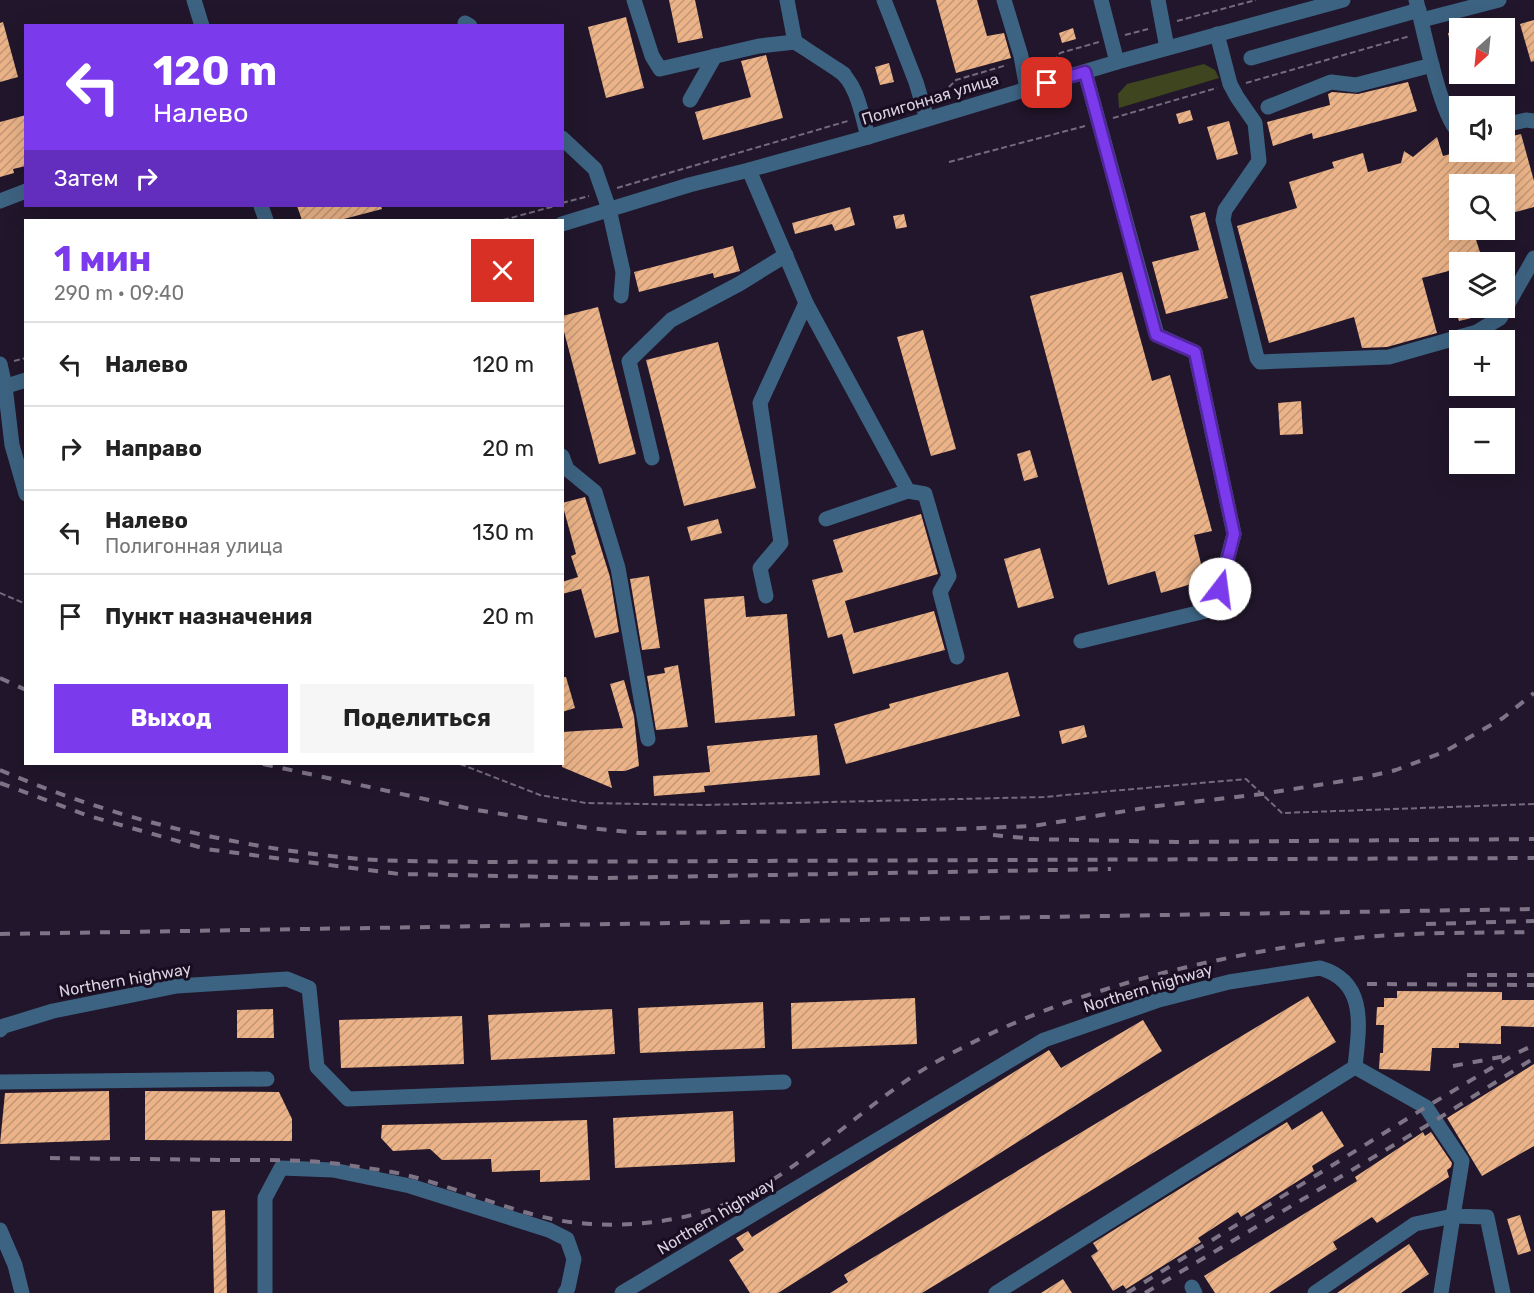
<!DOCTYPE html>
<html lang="ru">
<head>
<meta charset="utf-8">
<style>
  body { margin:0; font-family:Rubik,sans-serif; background:#f6f6f6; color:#222; height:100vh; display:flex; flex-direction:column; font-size:22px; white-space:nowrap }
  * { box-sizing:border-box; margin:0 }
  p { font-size:20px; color:#767676 }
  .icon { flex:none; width:33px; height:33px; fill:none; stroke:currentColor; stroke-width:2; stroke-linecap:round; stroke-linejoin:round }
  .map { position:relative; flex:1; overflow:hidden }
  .details { position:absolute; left:24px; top:219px; width:540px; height:546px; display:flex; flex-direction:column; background:#fff; border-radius:0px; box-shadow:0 6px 24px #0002 }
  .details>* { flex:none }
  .guide { position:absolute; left:24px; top:24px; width:540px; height:183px; border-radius:0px; box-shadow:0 6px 24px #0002; background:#7c3aed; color:#fff; overflow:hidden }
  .needle { width:39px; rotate:207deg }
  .controls { position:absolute; left:1449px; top:18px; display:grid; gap:12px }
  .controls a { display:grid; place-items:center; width:66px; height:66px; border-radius:0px; background:#fff; box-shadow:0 6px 24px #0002; font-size:30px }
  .pin { position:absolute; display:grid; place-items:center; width:51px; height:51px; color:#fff; margin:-26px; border-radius:12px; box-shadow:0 3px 9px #0006 }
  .me { position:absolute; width:66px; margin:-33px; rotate:15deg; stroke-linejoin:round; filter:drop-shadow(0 0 4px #0008) }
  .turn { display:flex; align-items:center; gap:21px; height:126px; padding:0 30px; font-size:27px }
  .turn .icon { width:78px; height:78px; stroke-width:2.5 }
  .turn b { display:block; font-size:42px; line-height:51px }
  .then { display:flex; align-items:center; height:57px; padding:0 30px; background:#0003; gap:12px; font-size:22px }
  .round { display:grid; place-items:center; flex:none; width:63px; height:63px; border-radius:0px; background:#f6f6f6 }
  .head { display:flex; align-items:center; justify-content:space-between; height:102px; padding:0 30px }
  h1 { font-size:36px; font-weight:700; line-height:45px; color:#7c3aed }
  .action { display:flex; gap:12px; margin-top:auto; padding:12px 30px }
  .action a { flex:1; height:69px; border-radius:0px; background:#7c3aed; color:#fff; font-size:24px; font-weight:700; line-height:69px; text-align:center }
  .action a+a { background:#f6f6f6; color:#222 }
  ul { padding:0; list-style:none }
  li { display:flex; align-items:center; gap:18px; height:84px; padding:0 30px; border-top:2px solid #e0e0e0 }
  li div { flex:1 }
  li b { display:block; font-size:22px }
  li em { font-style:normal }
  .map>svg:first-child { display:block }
  .grass { fill:#3f461f }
  .building { fill:url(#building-hatch) }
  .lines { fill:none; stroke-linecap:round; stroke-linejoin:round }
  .path { stroke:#746b7d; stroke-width:2; stroke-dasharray:6 3; stroke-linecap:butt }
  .minor { stroke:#3d6382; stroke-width:15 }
  .rail { stroke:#7d7486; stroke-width:4; stroke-dasharray:10 10; stroke-linecap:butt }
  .route-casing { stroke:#51269a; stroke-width:15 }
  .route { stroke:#7c3aed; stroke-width:10 }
  .labels { text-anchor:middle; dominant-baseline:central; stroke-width:6; stroke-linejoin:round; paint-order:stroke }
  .street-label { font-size:16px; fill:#d9d2e0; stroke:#180d21 }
</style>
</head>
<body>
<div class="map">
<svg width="1534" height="1293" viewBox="0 0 1534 1293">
  <defs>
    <pattern id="building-hatch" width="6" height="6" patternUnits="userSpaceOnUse" patternTransform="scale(1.5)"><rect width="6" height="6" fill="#ebb387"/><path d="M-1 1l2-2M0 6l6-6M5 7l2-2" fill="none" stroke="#c09676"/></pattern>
  </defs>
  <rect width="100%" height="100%" fill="#21162b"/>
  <polygon class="grass" points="1204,64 1215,70 1219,78 1119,108 1118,94 1127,84"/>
  <g class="building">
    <polygon points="669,0 695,0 703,38 678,43"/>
    <polygon points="936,0 977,0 987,36 1004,33 1011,58 956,73"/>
    <polygon points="626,17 644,88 606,98 588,27"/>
    <polygon points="1534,20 1534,61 1531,62 1520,24"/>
    <polygon points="3,22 18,77 0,82 0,23"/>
    <polygon points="1073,28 1076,39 1062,43 1059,33"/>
    <polygon points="1460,30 1460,40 1450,43 1448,33"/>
    <polygon points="766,55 783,118 703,140 695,112 751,97 741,61"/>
    <polygon points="889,63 894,82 880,85 875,67"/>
    <polygon points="1408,82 1417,111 1313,139 1312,133 1273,146 1267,122 1330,105 1328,94 1332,92 1358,94"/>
    <polygon points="1190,110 1193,120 1179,124 1176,114"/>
    <polygon points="26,115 26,166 13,169 14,173 0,177 0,122"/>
    <polygon points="1229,121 1238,154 1217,160 1207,127"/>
    <polygon points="1521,134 1534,181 1534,207 1504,215 1504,184 1460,184 1460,230 1473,230 1483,262 1460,262 1460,268 1422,278 1437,333 1387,347 1362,348 1354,317 1269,343 1237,226 1297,208 1289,182 1334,168 1332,162 1363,153 1368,172 1401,163 1404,151 1413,157 1437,137 1443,156 1457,152 1504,152 1504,138"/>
    <polygon points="297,206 381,206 382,209 340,220 302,220"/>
    <polygon points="850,207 855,225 835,231 832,224 795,234 792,223"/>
    <polygon points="1205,212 1228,298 1166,314 1152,262 1199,250 1190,216"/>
    <polygon points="904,214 907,227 896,229 893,216"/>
    <polygon points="733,246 740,271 714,278 713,273 639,292 634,272"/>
    <polygon points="1122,272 1152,381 1170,375 1212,531 1194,535 1205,580 1161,593 1155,571 1108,585 1030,296"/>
    <polygon points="598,307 636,454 599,464 562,324 562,316"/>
    <polygon points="1455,308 1495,308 1488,314 1459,321"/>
    <polygon points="923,330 956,449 931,456 897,337"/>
    <polygon points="718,342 756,488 684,506 646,360"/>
    <polygon points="1301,401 1303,434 1280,435 1278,403"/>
    <polygon points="1030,450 1038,477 1024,481 1017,454"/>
    <polygon points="585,497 610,577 619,632 595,638 581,589 562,594 562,582 578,577 571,556 576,554 562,503"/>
    <polygon points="921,514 938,574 845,601 854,633 934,611 945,650 853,674 842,634 828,638 812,580 843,572 833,540"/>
    <polygon points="718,519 722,533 691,541 687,527"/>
    <polygon points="1040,548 1054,598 1018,608 1004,559"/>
    <polygon points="649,576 660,648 642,650 630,579"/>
    <polygon points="744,596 746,617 787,614 795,716 715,723 704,599"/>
    <polygon points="678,665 688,727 656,730 647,676 665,673 664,668"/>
    <polygon points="1008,672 1020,716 846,764 834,724 890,708 889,704"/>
    <polygon points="562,677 566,677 575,708 562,712"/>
    <polygon points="624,680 634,716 639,766 625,771 608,771 612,788 562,767 562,732 623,728 610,684"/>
    <polygon points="1084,725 1087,737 1062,744 1059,731"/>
    <polygon points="817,735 820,775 704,786 705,792 654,796 653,776 710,772 707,746"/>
    <polygon points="1397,991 1502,992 1502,1000 1534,1000 1534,1027 1501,1026 1501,1044 1459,1043 1459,1048 1432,1048 1430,1071 1379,1069 1380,1053 1383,1053 1384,1025 1376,1025 1377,1007 1384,1007 1384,998 1397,998"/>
    <polygon points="1308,996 1336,1042 922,1293 830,1293 848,1282 844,1275"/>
    <polygon points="915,998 917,1044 792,1049 791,1003"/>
    <polygon points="763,1002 765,1048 640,1053 638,1008"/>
    <polygon points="273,1009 274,1038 237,1038 237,1010"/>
    <polygon points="612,1009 615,1054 491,1060 488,1015"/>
    <polygon points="462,1016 464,1064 341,1068 339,1020"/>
    <polygon points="1143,1020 1162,1051 778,1293 750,1293 729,1260 744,1250 736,1238 748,1231 752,1237 1049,1050 1061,1068"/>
    <polygon points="1534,1064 1534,1146 1482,1176 1447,1118"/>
    <polygon points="109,1091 110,1140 0,1144 5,1093"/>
    <polygon points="145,1091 279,1092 292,1119 292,1141 145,1140"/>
    <polygon points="733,1111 735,1162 615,1168 613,1118"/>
    <polygon points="1322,1111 1344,1146 1312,1166 1314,1171 1241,1217 1238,1212 1198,1238 1201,1242 1126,1289 1123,1285 1113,1291 1091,1256 1098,1251 1093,1243 1287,1122 1292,1130"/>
    <polygon points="587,1120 590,1180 540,1182 540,1170 492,1172 491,1159 442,1160 430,1149 393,1151 381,1138 382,1125"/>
    <polygon points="1423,1132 1425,1136 1431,1132 1452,1163 1451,1167 1447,1170 1449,1177 1377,1223 1372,1217 1333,1242 1337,1249 1269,1293 1215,1293 1204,1276 1357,1181 1355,1177"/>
    <polygon points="225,1210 227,1293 214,1293 212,1211"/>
    <polygon points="1520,1215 1531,1251 1518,1255 1507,1219"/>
    <polygon points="1409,1244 1429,1274 1401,1293 1337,1293"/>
    <polygon points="1063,1279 1072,1293 1041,1293"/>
  </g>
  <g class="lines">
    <g class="path">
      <polyline points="1177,21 1256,0"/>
      <polyline points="1125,35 1148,29"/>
      <polyline points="1037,64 1052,64 1060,53 1099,42"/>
      <polyline points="1246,83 1410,36"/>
      <polyline points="934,96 942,94 956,80 1007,65"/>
      <polyline points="877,113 909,104"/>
      <polyline points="1113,118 1217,88"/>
      <polyline points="949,162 1085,126"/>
      <polyline points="617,188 848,121"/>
      <polyline points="562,203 589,196"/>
      <polyline points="503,220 555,206"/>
      <polyline points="14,361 26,358"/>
      <polyline points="0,593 26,604"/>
      <polyline points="460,764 540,795 586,803 704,805 1044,797 1246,779 1282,813 1534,804"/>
    </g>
    <g class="minor">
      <polyline points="194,0 202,26"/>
      <polyline points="634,0 652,56 660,69 759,46 795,42 844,74"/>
      <polyline points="787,0 795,42 803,47"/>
      <polyline points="884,0 916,82 927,119"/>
      <polyline points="1004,0 1021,56 1027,89"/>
      <polyline points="1101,0 1117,62"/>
      <polyline points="1158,0 1167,48"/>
      <path d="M1416,0c7,25 25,121 44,133"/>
      <polyline points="1422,20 1499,0"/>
      <polyline points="465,23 470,26"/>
      <polyline points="1217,34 1230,84 1237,97 1255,123 1259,161 1225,210 1223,220 1257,358 1260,362 1389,357 1477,332 1500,318 1534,258"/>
      <polyline points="1251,58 1419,10"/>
      <path d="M838,70c19,12 24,46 30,67"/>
      <polyline points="690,100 715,56"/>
      <polyline points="1268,107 1331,82 1356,85 1432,65"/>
      <polyline points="1504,125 1526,120 1534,121"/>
      <polyline points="562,138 595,169 609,209 623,272 621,296"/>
      <polyline points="749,170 806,303 908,491 925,494 949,576 940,592 957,657"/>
      <polyline points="0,201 26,191"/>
      <polyline points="261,206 266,220"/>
      <polyline points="562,224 689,185 749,170 868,137 1117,62 1343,0"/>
      <polyline points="0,364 5,386 12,445 26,494"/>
      <polyline points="0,388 26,380"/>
      <polyline points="562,456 567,469 595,492 618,568 648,739"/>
      <polyline points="652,458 629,361 671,320 739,284 786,255"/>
      <polyline points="826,519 908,491"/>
      <polyline points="766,596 760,568 781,543 760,403 806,303"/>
      <polyline points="1081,641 1214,609 1234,534 1195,352 1157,335 1085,72"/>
      <polyline points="0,1030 4,1026 53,1011 177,986 287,979 309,988 317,1067 348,1099 784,1082"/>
      <polyline points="1355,1067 1426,1107 1462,1161 1453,1216 1487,1217 1503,1293"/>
      <polyline points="0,1082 267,1079"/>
      <polyline points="0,1230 15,1265 22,1293"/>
      <polyline points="1192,1287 1195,1293"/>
      <polyline points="265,1293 265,1198 281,1168 333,1170 410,1186 549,1230 567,1239 574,1259 568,1288 565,1293"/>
      <path d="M622,1293l422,-253 115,-40 70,-18 91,-14c48,14 39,59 35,99l-359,226"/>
      <polyline points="1315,1293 1415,1224 1453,1216 1441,1293"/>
    </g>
    <g class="rail">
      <polyline points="0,678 26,690"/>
      <polyline points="263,764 471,809 588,828 639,833 933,830 1033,826 1157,806 1262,794 1362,778 1396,770 1444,752 1503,718 1534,693"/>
      <path d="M0,770c114,49 237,78 361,89 39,3 79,2 118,3l1055,-4"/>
      <polyline points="0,783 89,816 206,849 399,874 601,878 1111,869"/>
      <polyline points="993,835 1035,839"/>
      <polyline points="1029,839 1176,842 1534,839"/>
      <polyline points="1426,924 1534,921"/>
      <polyline points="0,934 1534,909"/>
      <polyline points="1467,975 1534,975"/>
      <polyline points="1367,984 1534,985"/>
      <polyline points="1453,1066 1506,1056"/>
      <path d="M50,1158c57,1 115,1 172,2 42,0 84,-1 125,5 18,3 37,5 55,9 50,12 99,34 150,45 44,9 96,7 140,-4 95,-23 161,-106 244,-153 98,-56 207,-88 317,-109 34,-6 67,-12 101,-15 59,-6 120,-5 180,-6"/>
      <polyline points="1127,1293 1426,1107 1515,1054 1534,1045"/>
      <polyline points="1145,1293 1436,1120 1534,1058"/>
    </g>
  </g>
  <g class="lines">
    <g class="route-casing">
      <polyline id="route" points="1047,83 1085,72 1156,335 1195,352 1234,534 1220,589"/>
    </g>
    <use href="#route" class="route"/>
  </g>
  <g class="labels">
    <g class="street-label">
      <text transform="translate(930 99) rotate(-17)">Полигонная улица</text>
      <text transform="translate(125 980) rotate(-10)">Northern highway</text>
      <text transform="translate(1148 988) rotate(-17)">Northern highway</text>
      <text transform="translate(716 1216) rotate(-31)">Northern highway</text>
    </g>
  </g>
</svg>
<div class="controls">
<a><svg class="needle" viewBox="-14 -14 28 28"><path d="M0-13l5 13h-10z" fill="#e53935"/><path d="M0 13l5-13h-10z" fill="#767676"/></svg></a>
<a><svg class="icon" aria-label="sound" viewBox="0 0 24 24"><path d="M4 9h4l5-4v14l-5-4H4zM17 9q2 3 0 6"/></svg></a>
<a><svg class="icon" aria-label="search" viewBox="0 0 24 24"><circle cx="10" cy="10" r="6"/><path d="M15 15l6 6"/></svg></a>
<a><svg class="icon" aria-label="layers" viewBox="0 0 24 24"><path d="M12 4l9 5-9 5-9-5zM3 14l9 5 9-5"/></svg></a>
<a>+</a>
<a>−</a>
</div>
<div class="pin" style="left:1047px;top:83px;background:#d93025"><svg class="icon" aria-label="arrive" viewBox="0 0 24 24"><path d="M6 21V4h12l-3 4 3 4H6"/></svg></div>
<svg class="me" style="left:1220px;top:589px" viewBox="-20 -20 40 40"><circle r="19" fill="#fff"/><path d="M0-13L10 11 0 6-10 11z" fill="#7c3aed"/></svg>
<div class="guide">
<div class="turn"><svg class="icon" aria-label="left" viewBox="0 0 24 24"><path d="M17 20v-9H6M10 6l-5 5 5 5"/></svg><div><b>120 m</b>Налево</div></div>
<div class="then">Затем<svg class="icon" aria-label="right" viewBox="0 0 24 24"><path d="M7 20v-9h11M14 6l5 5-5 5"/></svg></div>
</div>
<section class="details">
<div class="head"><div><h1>1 мин</h1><p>290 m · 09:40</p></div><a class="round" style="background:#d93025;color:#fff"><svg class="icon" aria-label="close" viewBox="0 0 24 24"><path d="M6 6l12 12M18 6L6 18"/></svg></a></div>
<ul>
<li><svg class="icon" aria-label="left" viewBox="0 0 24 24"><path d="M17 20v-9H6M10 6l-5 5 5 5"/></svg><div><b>Налево</b></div><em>120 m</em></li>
<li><svg class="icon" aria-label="right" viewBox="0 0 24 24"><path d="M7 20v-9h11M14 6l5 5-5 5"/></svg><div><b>Направо</b></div><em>20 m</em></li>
<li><svg class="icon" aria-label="left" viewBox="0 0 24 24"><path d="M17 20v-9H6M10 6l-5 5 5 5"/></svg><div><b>Налево</b><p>Полигонная улица</p></div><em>130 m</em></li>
<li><svg class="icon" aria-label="arrive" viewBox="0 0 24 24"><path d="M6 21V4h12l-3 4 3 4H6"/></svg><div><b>Пункт назначения</b></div><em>20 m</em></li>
</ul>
<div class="action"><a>Выход</a><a>Поделиться</a></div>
</section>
</div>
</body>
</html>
